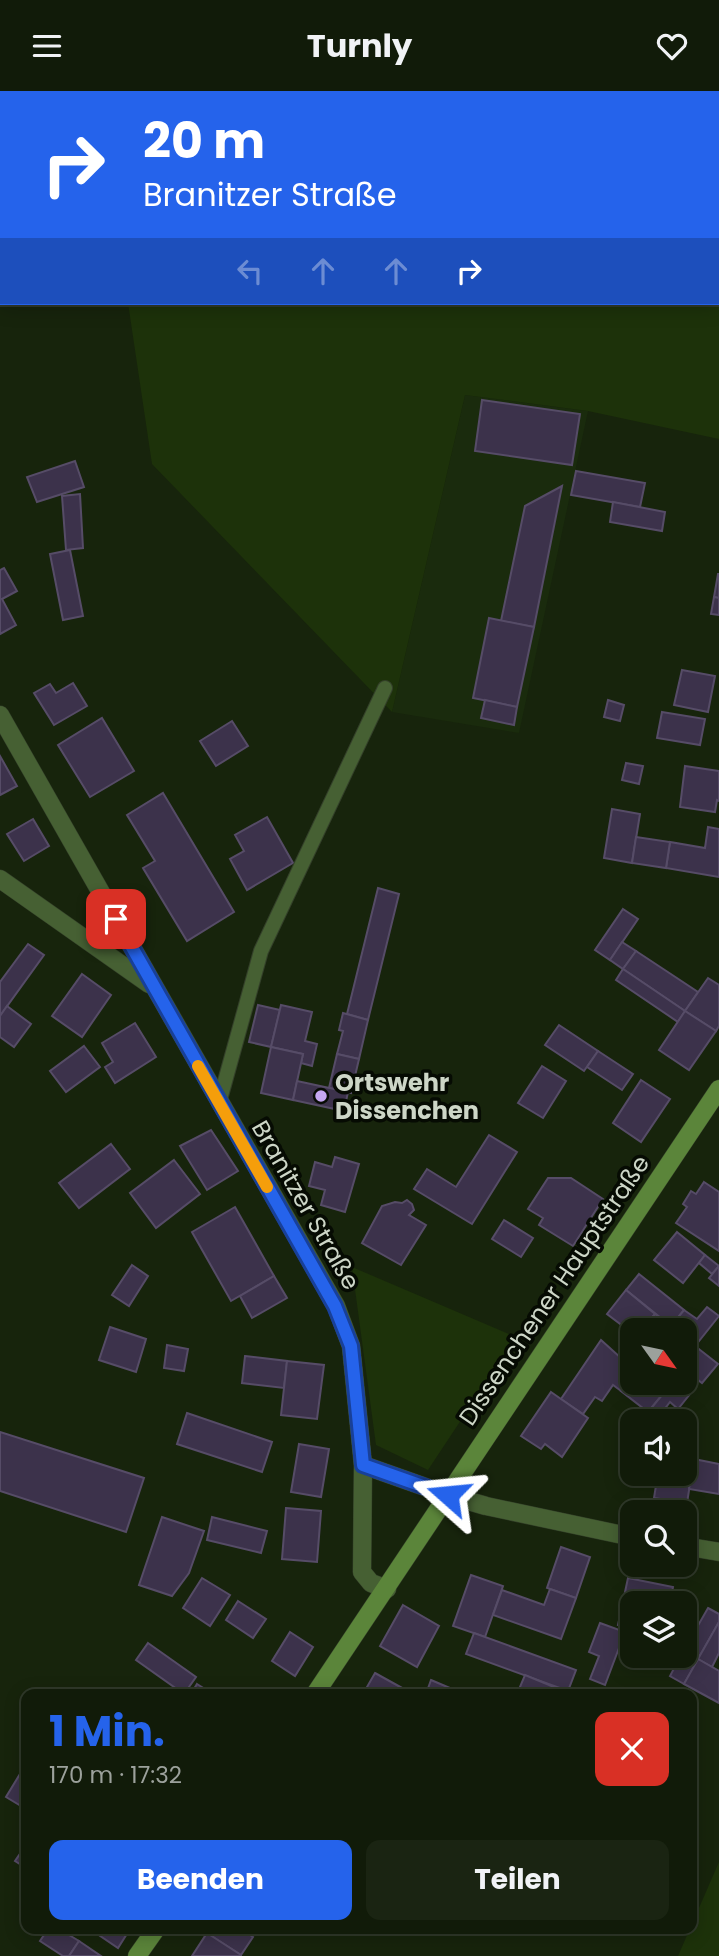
<!DOCTYPE html>
<html lang="de">
<head>
<meta charset="utf-8">
<style>
  body { margin:0; font-family:Poppins,sans-serif; background:#1a2412; color:#f1f3f6; height:100vh; display:flex; flex-direction:column; font-size:26px; white-space:nowrap }
  * { box-sizing:border-box; margin:0 }
  p { font-size:23px; color:#9ca19c }
  .icon { flex:none; width:38px; height:38px; fill:none; stroke:currentColor; stroke-width:2; stroke-linecap:round; stroke-linejoin:round }
  .map { position:relative; flex:1; overflow:hidden }
  .drawer { position:absolute; left:21px; top:1598px; width:676px; height:245px; display:flex; flex-direction:column; background:#111b09; border-radius:14px; box-shadow:0 4px 18px #0003,0 0 0 2px #30392a }
  .drawer>* { flex:none }
  .guide { position:absolute; left:0px; top:0px; width:719px; height:214px; box-shadow:0 4px 18px #0003,0 0 0 2px #30392a; background:#2563eb; color:#fff; overflow:hidden }
  .needle { width:46px; rotate:123deg }
  .controls { position:absolute; left:620px; top:1227px; display:grid; gap:14px }
  .controls a { display:grid; place-items:center; width:77px; height:77px; border-radius:14px; background:#111b09; box-shadow:0 4px 18px #0003,0 0 0 2px #30392a; font-size:35px }
  .pin { position:absolute; display:grid; place-items:center; width:60px; height:60px; color:#fff; margin:-30px; border-radius:14px; box-shadow:0 4px 10px #0006 }
  .me { position:absolute; width:77px; margin:-38px; rotate:288deg; stroke-linejoin:round; filter:drop-shadow(0 0 5px #0008) }
  .turn { display:flex; align-items:center; gap:24px; height:147px; padding:0 28px; font-size:32px }
  .turn .icon { width:91px; height:91px; stroke-width:2.5 }
  .turn b { display:block; font-size:49px; line-height:60px }
  .lanes { display:flex; align-items:center; height:66px; padding:0 28px; background:#0003; justify-content:center; gap:35px; direction:ltr }
  .lanes .off { opacity:.35 }
  .round { display:grid; place-items:center; flex:none; width:74px; height:74px; border-radius:14px; background:#1a2412 }
  .overview { display:flex; align-items:center; justify-content:space-between; height:119px; padding:0 28px }
  h1 { font-size:42px; font-weight:700; line-height:52px; color:#2563eb }
  .cta { display:flex; gap:14px; margin-top:auto; padding:14px 28px }
  .cta a { flex:1; height:80px; border-radius:14px; background:#2563eb; color:#fff; font-size:28px; font-weight:700; line-height:80px; text-align:center }
  .cta a+a { background:#1a2412; color:#f1f3f6 }
  header { display:flex; justify-content:space-between; align-items:center; height:91px; padding:0 28px; background:#111b09; font-size:32px; font-weight:700 }
  .map>svg:first-child { display:block }
  .built { fill:#1a2b0d }
  .green { fill:#1d320a }
  .building { fill:#3c324b; stroke:#564c67; stroke-width:2 }
  .lines { fill:none; stroke-linecap:round; stroke-linejoin:round }
  .service-casing { stroke:#34402a; stroke-width:16 }
  .minor-casing { stroke:#34402a; stroke-width:19 }
  .tertiary-casing { stroke:#34402a; stroke-width:19 }
  .secondary-casing { stroke:#34402a; stroke-width:19 }
  .service { stroke:#466033; stroke-width:14 }
  .minor { stroke:#466033; stroke-width:18 }
  .tertiary { stroke:#466033; stroke-width:18 }
  .secondary { stroke:#5b853a; stroke-width:18 }
  .route-casing { stroke:#184099; stroke-width:18 }
  .route { stroke:#2563eb; stroke-width:12 }
  .slow { stroke:#f59e0b; stroke-width:12 }
  .poi-dot { fill:#c5a7f1; stroke:#060b03; stroke-width:2.5 }
  .labels { text-anchor:middle; dominant-baseline:central; stroke-width:7; stroke-linejoin:round; paint-order:stroke }
  .poi-label { font-size:24px; font-weight:bold; fill:#cdd6c7; stroke:#060b03; text-anchor:start }
  .street-label { font-size:24px; fill:#cdd6c7; stroke:#060b03 }
</style>
</head>
<body>
<header><svg class="icon" aria-label="menu" viewBox="0 0 24 24"><path d="M4 6h16M4 12h16M4 18h16"/></svg>Turnly<svg class="icon" aria-label="heart" viewBox="0 0 24 24"><path d="M12 20l-8-8c-3-5 5-10 8-4 3-6 11-1 8 4z"/></svg></header>
<div class="map">
<svg width="719" height="1865" viewBox="0 0 719 1865">
  <rect width="100%" height="100%" fill="#17240c"/>
  <polygon class="built" points="465,304 588,320 519,642 392,621"/>
  <g class="green">
    <polygon points="0,0 619,0 619,2 2,2 2,162 0,162"/>
    <polygon points="718,169 719,169 719,348 588,320 465,304 392,621 152,373 128,212 718,212"/>
    <polygon points="352,1176 516,1246 428,1379 376,1354"/>
    <polygon points="719,1771 719,1865 678,1865"/>
  </g>
  <g class="building">
    <polygon points="482,309 580,323 572,374 475,360"/>
    <polygon points="75,370 84,396 37,411 27,386"/>
    <polygon points="576,380 645,392 640,416 571,404"/>
    <polygon points="562,395 534,536 501,530 525,415"/>
    <polygon points="80,403 83,457 66,459 62,405"/>
    <polygon points="613,411 665,421 662,440 610,431"/>
    <polygon points="70,459 83,525 63,529 50,463"/>
    <polygon points="4,477 17,500 2,508 16,534 0,543 0,479"/>
    <polygon points="718,483 719,483 719,507 714,506"/>
    <polygon points="714,506 719,507 719,524 711,523"/>
    <polygon points="489,527 534,536 517,616 473,607"/>
    <polygon points="682,579 715,585 708,621 674,614"/>
    <polygon points="73,592 87,615 54,634 34,602 50,593 56,602"/>
    <polygon points="485,609 517,616 514,634 481,627"/>
    <polygon points="608,609 624,614 620,630 604,626"/>
    <polygon points="662,621 705,628 700,654 657,647"/>
    <polygon points="102,627 134,680 90,706 58,654"/>
    <polygon points="232,630 248,655 216,675 200,650"/>
    <polygon points="0,665 17,695 0,704"/>
    <polygon points="626,672 643,675 639,693 622,689"/>
    <polygon points="685,675 719,680 719,710 717,709 715,721 680,716"/>
    <polygon points="163,702 234,821 187,850 143,777 155,770 127,724"/>
    <polygon points="612,718 640,723 632,772 604,767"/>
    <polygon points="267,726 293,772 247,799 230,768 244,760 235,744"/>
    <polygon points="33,728 49,755 24,770 7,743"/>
    <polygon points="708,736 719,738 719,786 666,777 670,751 705,757"/>
    <polygon points="636,746 670,751 666,777 632,772"/>
    <polygon points="378,797 399,803 368,929 347,923"/>
    <polygon points="623,818 638,828 610,869 595,859"/>
    <polygon points="622,851 636,860 623,878 610,869"/>
    <polygon points="28,853 44,864 0,925 0,891"/>
    <polygon points="636,860 698,901 685,920 623,878"/>
    <polygon points="623,878 685,920 678,931 616,889"/>
    <polygon points="82,883 111,904 82,946 52,925"/>
    <polygon points="708,887 719,894 719,935 716,940 685,920"/>
    <polygon points="258,914 280,919 271,956 249,951"/>
    <polygon points="281,914 312,921 305,950 317,953 312,975 301,972 303,963 271,956"/>
    <polygon points="7,915 31,933 14,956 0,946 0,925"/>
    <polygon points="685,920 716,940 689,979 659,959"/>
    <polygon points="343,922 368,929 359,968 337,963 343,940 339,939"/>
    <polygon points="135,932 156,966 115,992 105,976 113,971 102,952"/>
    <polygon points="559,934 598,960 584,980 545,954"/>
    <polygon points="84,955 100,976 66,1001 50,980"/>
    <polygon points="271,956 303,963 293,1009 261,1002"/>
    <polygon points="598,960 633,983 622,999 587,976"/>
    <polygon points="337,963 359,968 351,1002 329,997"/>
    <polygon points="542,975 566,990 543,1027 518,1012"/>
    <polygon points="641,989 670,1008 641,1051 613,1032"/>
    <polygon points="297,990 348,1001 344,1020 293,1009"/>
    <polygon points="211,1039 238,1080 207,1099 180,1055"/>
    <polygon points="489,1044 517,1061 472,1133 414,1098 427,1078 456,1096"/>
    <polygon points="111,1053 130,1078 79,1117 59,1092"/>
    <polygon points="335,1066 359,1073 345,1121 321,1114 325,1099 309,1095 315,1071 332,1076"/>
    <polygon points="174,1069 200,1103 156,1137 130,1102"/>
    <polygon points="548,1087 571,1087 603,1108 573,1155 539,1134 543,1127 528,1118"/>
    <polygon points="704,1091 719,1101 719,1160 676,1132 687,1116 683,1113 691,1100 696,1103"/>
    <polygon points="407,1109 412,1113 414,1119 409,1124 426,1134 401,1174 362,1152 382,1115 395,1111 402,1112"/>
    <polygon points="235,1116 274,1185 231,1210 192,1141"/>
    <polygon points="504,1129 533,1147 521,1166 492,1148"/>
    <polygon points="677,1141 705,1164 683,1192 654,1169"/>
    <polygon points="705,1164 719,1175 712,1183 699,1172"/>
    <polygon points="132,1174 148,1185 129,1215 112,1204"/>
    <polygon points="719,1175 719,1195 709,1187"/>
    <polygon points="639,1183 684,1219 671,1235 626,1199"/>
    <polygon points="274,1185 287,1207 252,1227 240,1205"/>
    <polygon points="626,1199 655,1223 642,1239 632,1239 632,1242 607,1223"/>
    <polygon points="707,1216 719,1225 695,1255 684,1246 684,1239 676,1239 671,1235 684,1219 697,1228"/>
    <polygon points="655,1223 673,1237 671,1239 642,1239"/>
    <polygon points="110,1236 146,1248 136,1281 99,1269"/>
    <polygon points="684,1246 695,1255 685,1268 684,1267"/>
    <polygon points="601,1249 632,1277 632,1287 621,1300 613,1294 602,1310 595,1306 583,1323 561,1308"/>
    <polygon points="167,1254 188,1258 184,1280 164,1277"/>
    <polygon points="628,1255 632,1258 631,1277 620,1265"/>
    <polygon points="695,1255 718,1273 702,1292 684,1278 684,1268"/>
    <polygon points="245,1265 287,1270 284,1297 242,1292"/>
    <polygon points="287,1270 324,1274 317,1328 281,1324"/>
    <polygon points="632,1287 632,1292 672,1292 648,1321 621,1300"/>
    <polygon points="672,1292 674,1292 690,1303 678,1318 670,1311 657,1328 648,1321"/>
    <polygon points="551,1301 588,1327 562,1366 545,1353 541,1358 521,1345"/>
    <polygon points="187,1322 272,1351 262,1381 177,1353"/>
    <polygon points="0,1341 144,1387 126,1441 0,1400"/>
    <polygon points="299,1353 329,1358 321,1406 291,1401"/>
    <polygon points="684,1367 694,1368 687,1412 654,1407 658,1382 684,1382"/>
    <polygon points="694,1368 719,1373 719,1403 689,1398"/>
    <polygon points="286,1417 321,1420 317,1471 282,1468"/>
    <polygon points="162,1426 204,1440 189,1482 172,1505 139,1494"/>
    <polygon points="212,1426 267,1440 261,1462 207,1449"/>
    <polygon points="561,1456 590,1466 576,1507 547,1497"/>
    <polygon points="471,1484 503,1495 485,1546 453,1535"/>
    <polygon points="202,1487 230,1504 210,1535 183,1517"/>
    <polygon points="628,1487 673,1496 670,1512 632,1512 632,1537 618,1534"/>
    <polygon points="550,1498 576,1507 561,1548 493,1524 502,1499 544,1514"/>
    <polygon points="238,1510 266,1528 253,1547 226,1529"/>
    <polygon points="403,1514 439,1535 417,1576 380,1555"/>
    <polygon points="708,1517 719,1523 719,1531 684,1593 670,1585 681,1564 684,1564 684,1559"/>
    <polygon points="719,1531 719,1562 712,1576 698,1568"/>
    <polygon points="600,1532 625,1541 605,1594 590,1588 599,1565 589,1561"/>
    <polygon points="290,1541 313,1556 295,1585 272,1570"/>
    <polygon points="474,1542 576,1579 568,1600 466,1563"/>
    <polygon points="148,1552 196,1586 184,1603 136,1569"/>
    <polygon points="698,1568 719,1580 719,1612 684,1593"/>
    <polygon points="375,1582 413,1603 363,1603"/>
    <polygon points="525,1584 554,1596 551,1603 517,1603"/>
    <polygon points="431,1589 464,1603 426,1603"/>
    <polygon points="197,1593 213,1603 191,1603"/>
    <polygon points="26,1673 26,1718 6,1706"/>
    <polygon points="26,1754 26,1777 15,1770"/>
    <polygon points="48,1838 59,1838 79,1850 69,1865 63,1865 40,1850"/>
    <polygon points="90,1838 130,1838 118,1857"/>
    <polygon points="215,1838 241,1838 253,1846 241,1864 210,1844"/>
    <polygon points="207,1842 241,1864 241,1865 192,1865"/>
    <polygon points="79,1850 101,1865 69,1865"/>
  </g>
  <g class="lines">
    <g class="service-casing">
      <polyline id="service" points="219,1012 261,860 385,597"/>
    </g>
    <g class="minor-casing">
      <g id="minor">
        <polyline points="0,624 336,1215 351,1255 363,1374 362,1481 371,1492 387,1498"/>
        <polyline points="0,788 149,893"/>
        <polyline points="363,1374 448,1404"/>
      </g>
    </g>
    <g class="tertiary-casing">
      <g id="tertiary">
        <polyline points="448,1404 486,1415 632,1446"/>
        <polyline points="684,1455 719,1461"/>
      </g>
    </g>
    <g class="secondary-casing">
      <g id="secondary">
        <polyline points="315,1603 719,998"/>
        <polyline points="137,1865 156,1838"/>
      </g>
    </g>
    <use href="#service" class="service"/>
    <use href="#minor" class="minor"/>
    <use href="#tertiary" class="tertiary"/>
    <use href="#secondary" class="secondary"/>
  </g>
  <g class="lines">
    <g class="route-casing">
      <polyline id="route" points="116,828 335,1215 351,1255 363,1374 448,1404"/>
    </g>
    <use href="#route" class="route"/>
    <polyline class="slow" points="198,975 267,1096"/>
  </g>
  <circle class="poi-dot" cx="321" cy="1005" r="7"/>
  <g class="labels">
    <g class="poi-label">
      <text x="335" y="991">Ortswehr<tspan x="335" dy="28">Dissenchen</tspan></text>
    </g>
    <g class="street-label">
      <text transform="translate(306 1114) rotate(60)">Branitzer Straße</text>
      <text transform="translate(554 1199) rotate(-56)">Dissenchener Hauptstraße</text>
    </g>
  </g>
</svg>
<div class="controls">
<a><svg class="needle" viewBox="-14 -14 28 28"><path d="M0-13l5 13h-10z" fill="#e53935"/><path d="M0 13l5-13h-10z" fill="#9ca19c"/></svg></a>
<a><svg class="icon" aria-label="sound" viewBox="0 0 24 24"><path d="M4 9h4l5-4v14l-5-4H4zM17 9q2 3 0 6"/></svg></a>
<a><svg class="icon" aria-label="search" viewBox="0 0 24 24"><circle cx="10" cy="10" r="6"/><path d="M15 15l6 6"/></svg></a>
<a><svg class="icon" aria-label="layers" viewBox="0 0 24 24"><path d="M12 4l9 5-9 5-9-5zM3 14l9 5 9-5"/></svg></a>
</div>
<div class="pin" style="left:116px;top:828px;background:#d93025"><svg class="icon" aria-label="arrive" viewBox="0 0 24 24"><path d="M6 21V4h12l-3 4 3 4H6"/></svg></div>
<svg class="me" style="left:448px;top:1404px" viewBox="-20 -20 40 40"><path d="M0-17L14 15 0 8-14 15z" fill="#2563eb" stroke="#fff" stroke-width="4"/></svg>
<div class="guide">
<div class="turn"><svg class="icon" aria-label="right" viewBox="0 0 24 24"><path d="M7 20v-9h11M14 6l5 5-5 5"/></svg><div><b>20 m</b>Branitzer Straße</div></div>
<div class="lanes"><svg class="icon off" aria-label="left" viewBox="0 0 24 24"><path d="M17 20v-9H6M10 6l-5 5 5 5"/></svg><svg class="icon off" aria-label="ahead" viewBox="0 0 24 24"><path d="M12 20V5M6 11l6-6 6 6"/></svg><svg class="icon off" aria-label="ahead" viewBox="0 0 24 24"><path d="M12 20V5M6 11l6-6 6 6"/></svg><svg class="icon" aria-label="right" viewBox="0 0 24 24"><path d="M7 20v-9h11M14 6l5 5-5 5"/></svg></div>
</div>
<section class="drawer">
<div class="overview"><div><h1>1 Min.</h1><p>170 m · 17:32</p></div><a class="round" style="background:#d93025;color:#fff"><svg class="icon" aria-label="close" viewBox="0 0 24 24"><path d="M6 6l12 12M18 6L6 18"/></svg></a></div>
<div class="cta"><a>Beenden</a><a>Teilen</a></div>
</section>
</div>
</body>
</html>
